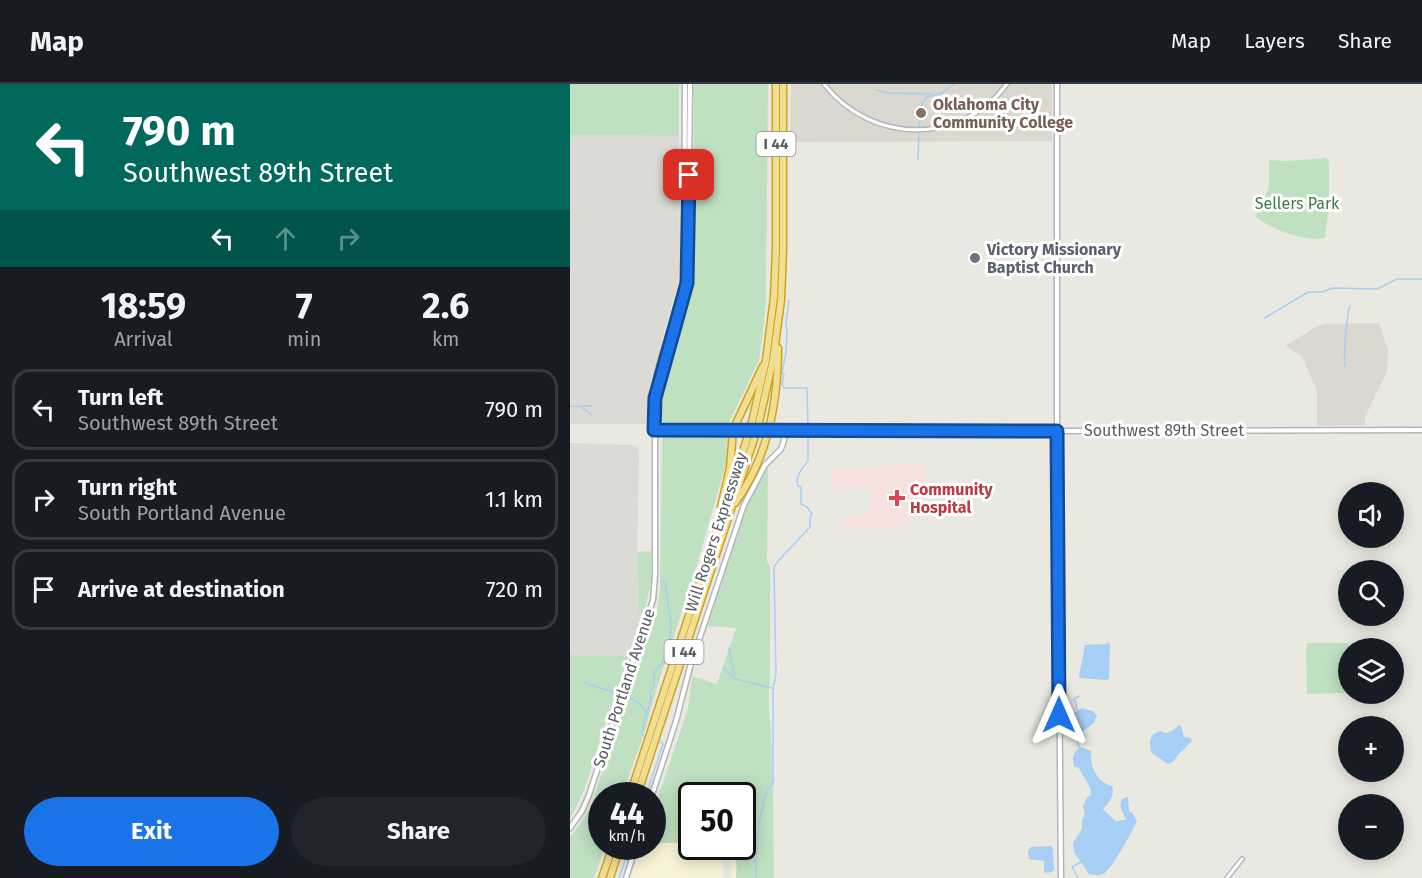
<!DOCTYPE html>
<html lang="en">
<head>
<meta charset="utf-8">
<style>
  body { margin:0; font-family:"Fira Sans",sans-serif; background:#20242c; color:#f1f3f6; height:100vh; display:flex; flex-direction:column; font-size:22px; white-space:nowrap }
  * { box-sizing:border-box; margin:0 }
  p { font-size:20px; color:#9ea1a6 }
  .icon { flex:none; width:33px; height:33px; fill:none; stroke:currentColor; stroke-width:2; stroke-linecap:round; stroke-linejoin:round }
  .map { position:relative; flex:1; overflow:hidden }
  .side { display:flex; flex-direction:column; background:#171b24; width:570px }
  .side>* { flex:none }
  .top-card { background:#00695c; color:#fff; overflow:hidden }
  .tools { position:absolute; left:768px; top:398px; display:grid; gap:12px }
  .tools a { display:grid; place-items:center; width:66px; height:66px; border-radius:50%; background:#171b24; box-shadow:0 3px 15px #0003; font-size:30px }
  .speed { position:absolute; left:18px; top:698px; display:flex; gap:12px; font-size:30px; font-weight:700; text-align:center }
  .speed>* { display:grid; place-content:center; width:78px; height:78px; border-radius:50%; background:#171b24; box-shadow:0 3px 15px #0003; line-height:1 }
  .speed small { font-size:15px; font-weight:400 }
  .speed .limit { border:3px solid #111; border-radius:9px; background:#fff; color:#111 }
  .pin { position:absolute; display:grid; place-items:center; width:51px; height:51px; color:#fff; margin:-26px; border-radius:12px; box-shadow:0 3px 9px #0006 }
  .me { position:absolute; width:66px; margin:-33px; rotate:0deg; stroke-linejoin:round; filter:drop-shadow(0 0 4px #0008) }
  .turn { display:flex; align-items:center; gap:21px; height:126px; padding:0 24px; font-size:27px }
  .turn .icon { width:78px; height:78px; stroke-width:2.5 }
  .turn b { display:block; font-size:42px; line-height:51px }
  .lanes { display:flex; align-items:center; height:57px; padding:0 24px; background:#0003; justify-content:center; gap:30px; direction:ltr }
  .lanes .off { opacity:.35 }
  .eta { display:flex; justify-content:space-evenly; align-items:center; height:102px; text-align:center }
  .eta b { font-size:36px; font-weight:700; line-height:42px }
  .action { display:flex; gap:12px; margin-top:auto; padding:12px 24px }
  .action a { flex:1; height:69px; border-radius:36px; background:#1a73e8; color:#fff; font-size:24px; font-weight:700; line-height:69px; text-align:center }
  .action a+a { background:#20242c; color:#f1f3f6 }
  ul { padding:0; list-style:none }
  li { display:flex; align-items:center; gap:18px; height:81px; margin:0 12px 9px; padding:0 12px; border:3px solid #363941; border-radius:18px }
  li div { flex:1 }
  li b { display:block; font-size:22px }
  li em { font-style:normal }
  header { display:flex; align-items:center; gap:36px; box-sizing:border-box; height:84px; padding:0 30px; background:#171b24; border-bottom:2px solid #363941 }
  header strong { font-size:28px }
  nav { display:flex; gap:33px; margin-inline-start:auto; font-size:21px }
  main { display:flex; flex:1; min-height:0 }
  .map>svg:first-child { display:block }
  .commercial { fill:#f9f3d7 }
  .industrial { fill:#dcdad5 }
  .education { fill:#dad8cf }
  .medical { fill:#f7e1dd }
  .green { fill:#c0e0c2 }
  .water { fill:#a7cef4 }
  .lines { fill:none; stroke-linecap:round; stroke-linejoin:round }
  .stream { stroke:#a7cef4; stroke-width:1.5 }
  .tertiary-casing { stroke:#b3b6ba; stroke-width:6 }
  .secondary-casing { stroke:#b2b5ba; stroke-width:7 }
  .motorway-casing { stroke:#d1a31a; stroke-width:9 }
  .tertiary { stroke:#fff; stroke-width:3 }
  .secondary { stroke:#fff; stroke-width:4 }
  .motorway { stroke:#f0de93; stroke-width:6 }
  .motorway-bridge-casing { stroke:#d1a31a; stroke-width:9; stroke-linecap:butt }
  .motorway-bridge { stroke:#f0de93; stroke-width:6 }
  .route-casing { stroke:#114b97; stroke-width:15 }
  .route { stroke:#1a73e8; stroke-width:10 }
  .education-dot { fill:#8d6e63; stroke:#fff; stroke-width:2 }
  .worship-dot { fill:#6b7280; stroke:#fff; stroke-width:2 }
  .health-dot { fill:#e0444e; stroke:#fff; stroke-width:2 }
  .labels { text-anchor:middle; dominant-baseline:central; stroke-width:6; stroke-linejoin:round; paint-order:stroke }
  .shield { fill:#fff; stroke:#8b8d90; stroke-width:1.5 }
  .shield-label { font-size:15px; font-weight:bold; fill:#595c60 }
  .education-label { font-size:16px; font-weight:bold; fill:#785e54; stroke:#fff; text-anchor:start }
  .park-label { font-size:16px; fill:#3d7b44; stroke:#fff }
  .worship-label { font-size:16px; font-weight:bold; fill:#5b616d; stroke:#fff; text-anchor:start }
  .street-label { font-size:16px; fill:#595c60; stroke:#fff }
  .health-label { font-size:16px; font-weight:bold; fill:#be3a42; stroke:#fff; text-anchor:start }
</style>
</head>
<body>
<header>
<strong>Map</strong>
<nav><a>Map</a><a>Layers</a><a>Share</a></nav>
</header>
<main>
<section class="side">
<div class="top-card">
<div class="turn"><svg class="icon" aria-label="left" viewBox="0 0 24 24"><path d="M17 20v-9H6M10 6l-5 5 5 5"/></svg><div><b>790 m</b>Southwest 89th Street</div></div>
<div class="lanes"><svg class="icon" aria-label="left" viewBox="0 0 24 24"><path d="M17 20v-9H6M10 6l-5 5 5 5"/></svg><svg class="icon off" aria-label="ahead" viewBox="0 0 24 24"><path d="M12 20V5M6 11l6-6 6 6"/></svg><svg class="icon off" aria-label="right" viewBox="0 0 24 24"><path d="M7 20v-9h11M14 6l5 5-5 5"/></svg></div>
</div>
<div class="eta">
<div><b>18:59</b><p>Arrival</p></div>
<div><b>7</b><p>min</p></div>
<div><b>2.6</b><p>km</p></div>
</div>
<ul>
<li><svg class="icon" aria-label="left" viewBox="0 0 24 24"><path d="M17 20v-9H6M10 6l-5 5 5 5"/></svg><div><b>Turn left</b><p>Southwest 89th Street</p></div><em>790 m</em></li>
<li><svg class="icon" aria-label="right" viewBox="0 0 24 24"><path d="M7 20v-9h11M14 6l5 5-5 5"/></svg><div><b>Turn right</b><p>South Portland Avenue</p></div><em>1.1 km</em></li>
<li><svg class="icon" aria-label="arrive" viewBox="0 0 24 24"><path d="M6 21V4h12l-3 4 3 4H6"/></svg><div><b>Arrive at destination</b></div><em>720 m</em></li>
</ul>
<div class="action"><a>Exit</a><a>Share</a></div>
</section>
<div class="map">
<svg width="852" height="794" viewBox="0 0 852 794">
  <rect width="100%" height="100%" fill="#eae9e1"/>
  <polygon class="commercial" points="83,759 121,759 122,762 167,762 165,764 165,777 167,780 166,794 161,794 161,763 153,763 153,794 61,794 71,762 82,762"/>
  <g class="industrial">
    <polygon points="0,51 109,52 110,177 108,199 82,292 78,312 78,337 75,340 0,340"/>
    <polygon points="0,359 62,361 67,363 69,367 67,492 68,531 72,531 71,538 59,572 0,571"/>
  </g>
  <g class="education">
    <polygon points="221,0 482,0 482,57 220,58"/>
    <polygon points="809,239 818,266 817,287 795,333 795,341 747,342 747,307 732,272 715,262 747,242 755,240"/>
  </g>
  <polygon class="medical" points="321,381 355,381 355,424 327,445 271,445 271,435 274,432 300,429 300,405 262,404 262,390 266,384 288,385"/>
  <g class="green">
    <polygon points="0,0 109,0 109,52 0,51"/>
    <polygon points="124,0 198,0 196,214 193,248 189,276 158,341 95,340 91,336 94,302 117,222 123,191"/>
    <path d="M756,74l3,3v45l-4,32c-23,4 -50,-8 -70,-21l14,-29v-28l18,1z"/>
    <polygon points="97,350 157,350 156,379 126,485 88,600 74,650 52,711 32,711 32,762 35,762 24,794 0,794 0,753 11,739 20,724 87,526 90,508 92,355 92,352"/>
    <path d="M198,383l-1,94 3,6v114c-3,18 0,35 1,54 1,15 1,30 1,44l3,-2 -2,15 1,86h-38c1,-10 0,-19 0,-29l-1,-1 2,-2h5v-51h-50l-1,48h-38v-31l35,-103 4,-33 25,8 19,-56 -29,-2 39,-120z"/>
    <polygon points="80,467 81,470 81,498 74,529 68,531 67,468"/>
    <polygon points="738,559 779,559 780,609 737,610 736,562"/>
    <path d="M0,571l59,1c-10,28 -20,55 -29,84 -8,26 -15,54 -30,78z"/>
  </g>
  <g class="water">
    <polygon points="538,558 540,560 539,595 536,596 511,594 509,592 515,561 536,560"/>
    <polygon points="512,624 523,627 527,632 523,640 513,647 506,646 502,643 500,638 502,630"/>
    <path d="M609,641l2,1 3,11 7,1 1,3 -14,14 -5,7 -5,2 -16,-11c-3,-7 -4,-18 6,-21 8,-2 1,1 9,1 5,-1 9,-5 12,-8z"/>
    <path d="M511,663l10,4c-1,15 5,31 21,35 3,10 -3,16 -9,23l12,12 11,-1 -6,-14 2,-7 6,-2 1,14 4,3 4,7c-5,10 -25,49 -34,53 -5,2 -9,1 -14,0l-15,-22 -1,-9 9,-14v-9l3,-6 -2,-8 3,-7 5,-5c0,-10 -8,-16 -12,-26l-5,-2c-2,-8 -1,-15 7,-19z"/>
    <path d="M481,762l2,3 1,21c-3,3 -6,3 -10,2v-11l-15,-2 -1,-8 3,-4z"/>
  </g>
  <g class="lines">
    <g class="stream">
      <polyline points="306,6 319,9 362,10"/>
      <polyline points="348,75 349,44 352,19 357,13 372,9 384,0"/>
      <polyline points="219,216 216,239 217,248 216,269 212,289 214,290 212,300 214,304 237,304 238,343"/>
      <polyline points="695,234 738,208 753,208 762,204 807,205 827,195 852,195"/>
      <path d="M775,282c-2,-6 2,-54 5,-60"/>
      <polyline points="0,322 22,322"/>
      <polyline points="11,323 22,331"/>
      <polyline points="159,564 165,595 202,604"/>
      <polyline points="153,583 163,593"/>
      <polyline points="13,598 46,609"/>
      <path d="M57,613c8,3 16,8 19,16"/>
      <polyline points="507,628 506,619 504,615 509,612"/>
      <polyline points="507,644 507,656 509,663"/>
      <polyline points="74,652 72,650 74,639 81,616 80,608 84,601 84,589 93,578 100,554 101,541 96,502 95,499 90,497"/>
      <polyline points="76,711 93,660 90,657"/>
      <polyline points="49,794 60,762"/>
      <path d="M186,794c-2,-30 2,-53 9,-82 2,-7 7,-10 8,-16v-90l3,-17 -2,-106 5,-7 31,-33v-9l2,-4 -5,-7 -6,-3v-17l-3,-1c-3,-11 4,-17 10,-25v-27"/>
      <polyline points="508,794 502,783 511,778"/>
    </g>
    <g class="tertiary-casing">
      <g id="tertiary">
        <path d="M254,0c47,60 137,62 183,0"/>
        <polyline points="84,346 163,346"/>
        <polyline points="657,794 672,775"/>
      </g>
    </g>
    <g class="secondary-casing">
      <g id="secondary">
        <polyline points="487,0 487,335 491,794"/>
        <polyline points="85,313 114,213 118,190 120,0"/>
        <polyline points="164,346 487,347 852,346"/>
        <polyline points="82,711 106,637 120,583 174,421 195,381 211,365 214,356 214,346"/>
        <path d="M0,744l12,-17 7,-16 64,-195 2,-26v-177c-2,-15 4,-30 8,-45 8,-25 18,-51 21,-77l1,-191"/>
        <polyline points="56,794 66,762"/>
      </g>
    </g>
    <g class="motorway-casing">
      <g id="motorway">
        <polyline points="182,338 196,276 204,213 206,165 206,0"/>
        <polyline points="189,338 203,276 211,216 213,165 213,0"/>
        <path d="M165,419c33,-45 43,-100 43,-155"/>
        <polyline points="151,423 160,384 163,346 193,282"/>
        <polyline points="60,711 177,355"/>
        <polyline points="67,711 184,355"/>
        <polyline points="32,794 43,762"/>
        <polyline points="40,794 50,762"/>
      </g>
    </g>
    <use href="#tertiary" class="tertiary"/>
    <use href="#secondary" class="secondary"/>
    <use href="#motorway" class="motorway"/>
    <g class="motorway-bridge-casing">
      <g id="motorway-bridge">
        <polyline points="177,355 182,338"/>
        <polyline points="184,355 189,338"/>
      </g>
    </g>
    <use href="#motorway-bridge" class="motorway-bridge"/>
  </g>
  <g class="lines">
    <g class="route-casing">
      <polyline id="route" points="119,91 117,199 85,314 84,346 487,347 489,631"/>
    </g>
    <use href="#route" class="route"/>
  </g>
  <circle class="education-dot" cx="351" cy="29" r="6"/>
  <circle class="worship-dot" cx="405" cy="174" r="6"/>
  <path class="health-dot" d="M324 405h6v6h6v6h-6v6h-6v-6h-6v-6h6z"/>
  <g class="labels">
    <g class="shield">
      <rect x="186.5" y="48" width="39" height="24" rx="4.5"/>
      <rect x="94.5" y="556" width="39" height="24" rx="4.5"/>
    </g>
    <g class="shield-label">
      <text x="206" y="60">I 44</text>
      <text x="114" y="568">I 44</text>
    </g>
    <g class="education-label">
      <text x="363" y="20">Oklahoma City<tspan x="363" dy="18">Community College</tspan></text>
    </g>
    <g class="park-label">
      <text x="727" y="119">Sellers Park</text>
    </g>
    <g class="worship-label">
      <text x="417" y="165">Victory Missionary<tspan x="417" dy="18">Baptist Church</tspan></text>
    </g>
    <g class="street-label">
      <text x="594" y="346">Southwest 89th Street</text>
      <text transform="translate(146 448) rotate(-72)">Will Rogers Expressway</text>
      <text transform="translate(54 604) rotate(-72)">South Portland Avenue</text>
    </g>
    <g class="health-label">
      <text x="340" y="405">Community<tspan x="340" dy="18">Hospital</tspan></text>
    </g>
  </g>
</svg>
<div class="tools">
<a><svg class="icon" aria-label="sound" viewBox="0 0 24 24"><path d="M4 9h4l5-4v14l-5-4H4zM17 9q2 3 0 6"/></svg></a>
<a><svg class="icon" aria-label="search" viewBox="0 0 24 24"><circle cx="10" cy="10" r="6"/><path d="M15 15l6 6"/></svg></a>
<a><svg class="icon" aria-label="layers" viewBox="0 0 24 24"><path d="M12 4l9 5-9 5-9-5zM3 14l9 5 9-5"/></svg></a>
<a>+</a>
<a>−</a>
</div>
<div class="speed"><div>44<small>km/h</small></div><div class="limit">50</div></div>
<div class="pin" style="left:119px;top:91px;background:#d93025"><svg class="icon" aria-label="arrive" viewBox="0 0 24 24"><path d="M6 21V4h12l-3 4 3 4H6"/></svg></div>
<svg class="me" style="left:489px;top:631px" viewBox="-20 -20 40 40"><path d="M0-17L14 15 0 8-14 15z" fill="#1a73e8" stroke="#fff" stroke-width="4"/></svg>
</div>
</main>
</body>
</html>
